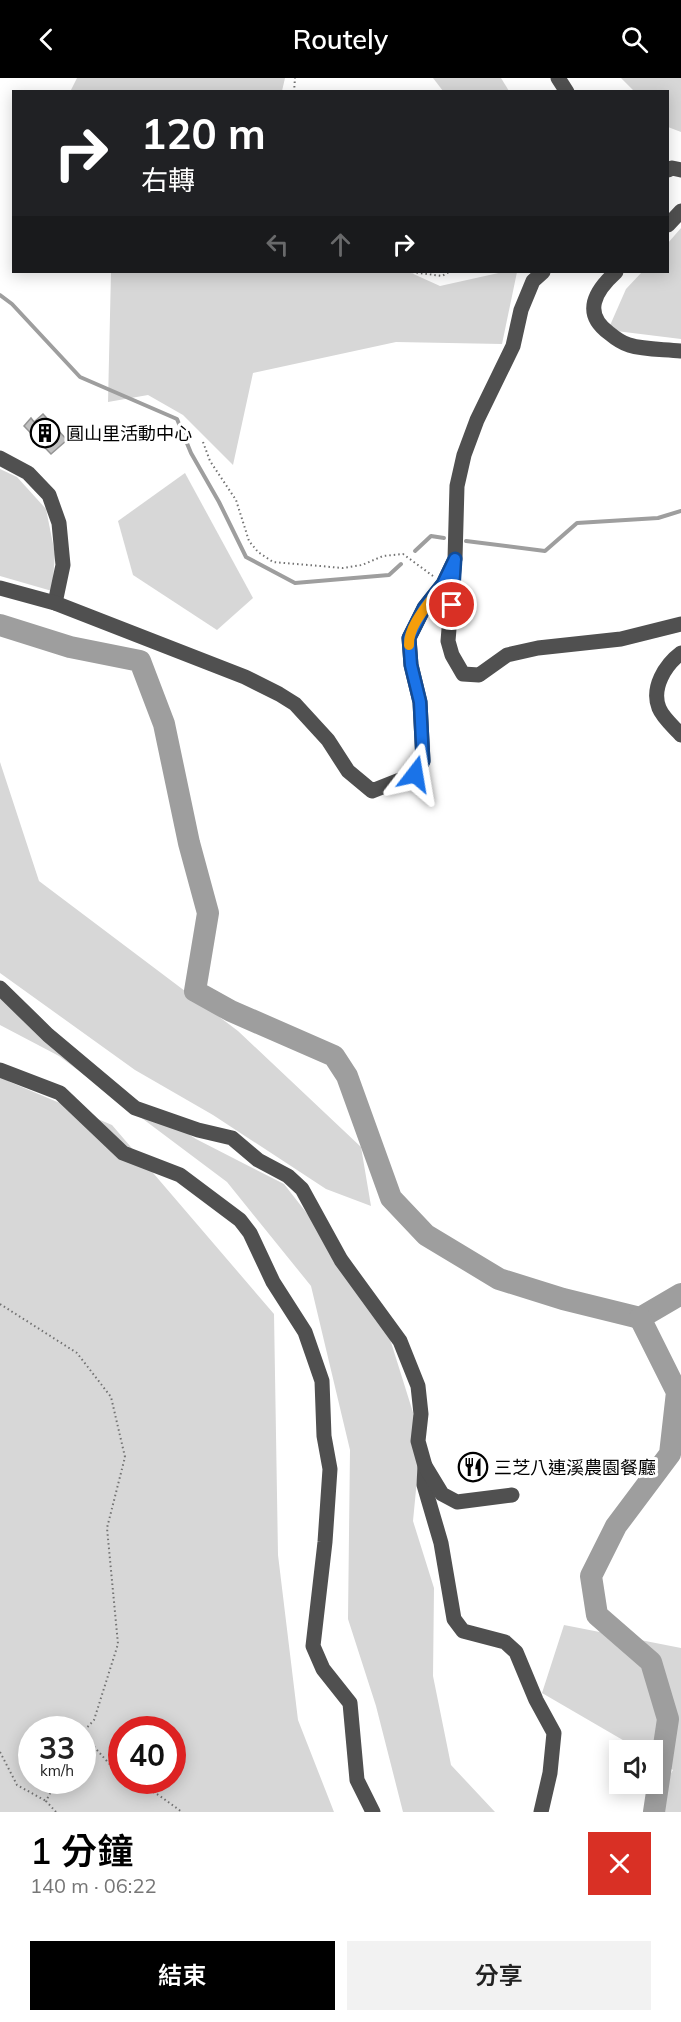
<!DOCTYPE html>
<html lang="zh-TW">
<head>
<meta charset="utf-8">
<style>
  body { margin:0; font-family:Mulish,"Noto Sans TC",sans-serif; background:#f2f2f2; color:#222; height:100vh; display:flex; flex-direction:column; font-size:22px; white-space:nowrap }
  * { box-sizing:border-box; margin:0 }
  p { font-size:20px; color:#767676 }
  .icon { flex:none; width:33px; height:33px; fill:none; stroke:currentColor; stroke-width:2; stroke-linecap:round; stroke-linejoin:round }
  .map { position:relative; height:1734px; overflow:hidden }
  .details { display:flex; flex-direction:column; background:#fff; flex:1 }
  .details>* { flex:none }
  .top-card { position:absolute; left:12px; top:12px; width:657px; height:183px; border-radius:0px; box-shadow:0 3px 15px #0003; background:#202124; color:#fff; overflow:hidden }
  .fabs { position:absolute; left:609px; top:1662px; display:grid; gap:12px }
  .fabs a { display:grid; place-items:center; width:54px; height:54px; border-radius:0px; background:#fff; box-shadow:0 3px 15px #0003; font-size:30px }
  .speed { position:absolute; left:18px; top:1638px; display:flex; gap:12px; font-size:30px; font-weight:700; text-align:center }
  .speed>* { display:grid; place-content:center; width:78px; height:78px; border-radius:50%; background:#fff; box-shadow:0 3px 15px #0003; line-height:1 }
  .speed small { font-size:15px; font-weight:400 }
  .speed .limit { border:9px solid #d22; background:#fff; color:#111 }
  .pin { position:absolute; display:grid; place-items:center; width:51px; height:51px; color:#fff; margin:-26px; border:3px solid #fff; border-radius:50%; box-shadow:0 2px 6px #0007 }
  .me { position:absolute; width:66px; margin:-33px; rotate:14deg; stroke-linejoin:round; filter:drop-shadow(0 0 4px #0008) }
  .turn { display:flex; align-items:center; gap:21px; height:126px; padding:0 30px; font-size:27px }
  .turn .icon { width:78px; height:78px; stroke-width:2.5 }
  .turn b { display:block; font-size:42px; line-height:51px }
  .lanes { display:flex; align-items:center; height:57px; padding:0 30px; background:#0003; justify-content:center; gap:30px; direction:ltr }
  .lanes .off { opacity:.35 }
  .round { display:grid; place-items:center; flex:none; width:63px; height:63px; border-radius:0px; background:#f2f2f2 }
  .headline { display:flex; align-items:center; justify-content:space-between; height:102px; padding:0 30px }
  h1 { font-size:36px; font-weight:600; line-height:45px; color:#000 }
  .button { display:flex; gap:12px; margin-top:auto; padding:12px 30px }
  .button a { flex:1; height:69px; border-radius:0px; background:#000; color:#fff; font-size:24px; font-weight:600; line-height:69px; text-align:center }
  .button a+a { background:#f2f2f2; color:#222 }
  header { display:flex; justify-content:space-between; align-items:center; height:78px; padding:0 30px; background:#000; color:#fff; font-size:27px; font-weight:600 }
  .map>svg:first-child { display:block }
  .green { fill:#d7d7d7; fill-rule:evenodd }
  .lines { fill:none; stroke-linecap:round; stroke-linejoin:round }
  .stream { stroke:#9e9e9e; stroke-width:4 }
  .river { stroke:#9e9e9e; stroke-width:22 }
  .building { fill:#c0c0c0; stroke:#949494; stroke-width:1.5 }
  .path { stroke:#727272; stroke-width:2; stroke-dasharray:1.5 3; stroke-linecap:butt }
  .minor { stroke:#505050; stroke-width:15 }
  .route-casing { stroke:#114b97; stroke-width:15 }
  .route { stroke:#1a73e8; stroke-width:10 }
  .slow { stroke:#f59e0b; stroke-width:10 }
  .labels { text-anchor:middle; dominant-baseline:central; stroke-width:6; stroke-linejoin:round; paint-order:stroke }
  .poi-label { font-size:18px; fill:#000; stroke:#fff; text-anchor:start }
</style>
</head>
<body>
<header><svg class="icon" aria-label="back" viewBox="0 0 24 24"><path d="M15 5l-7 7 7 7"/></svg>Routely<svg class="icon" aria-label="search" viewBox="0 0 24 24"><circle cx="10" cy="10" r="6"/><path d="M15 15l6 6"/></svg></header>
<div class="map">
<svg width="681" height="1734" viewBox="0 0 681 1734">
  <rect width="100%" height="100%" fill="#fff"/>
  <g class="green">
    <polygon points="77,0 285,0 282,13 73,13 71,12"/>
    <polygon points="433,0 501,0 509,13 443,13"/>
    <polygon points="621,0 681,0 681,54 668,49 668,14 634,13"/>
    <polygon points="681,150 681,261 608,252 626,211 642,194 668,194 668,165"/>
    <polygon points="111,194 409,194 440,208 503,194 517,194 502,266 396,264 253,295 233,387 183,337 148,317 108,324"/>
    <polygon points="0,391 17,399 46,431 55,476 52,513 0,498"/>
    <polygon points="185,395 253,520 217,552 133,497 118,443"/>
    <polygon points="0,684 39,803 238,953 361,1069 371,1128 326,1111 213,1037 135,992 0,895"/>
    <polygon points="0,918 49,964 196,1061 284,1106 380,1229 421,1360 413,1443 434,1510 433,1598 451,1687 495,1734 403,1734 376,1628 348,1541 350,1372 311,1208 227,1104 59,978 0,947"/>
    <path d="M0,997l10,7 102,43 162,189 4,241 20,165 36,92h-334zM32,1652h50v50h-50zM122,1652h50v50h-50z"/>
    <polygon points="564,1547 681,1570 681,1734 647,1734 673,1692 653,1680 652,1672 640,1672 542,1615"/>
  </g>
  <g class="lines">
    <g class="stream">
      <polyline points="0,217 12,226 80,299 177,341 191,375 219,424 246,479 295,505 389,497 401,486"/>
      <polyline points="466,463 545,473 577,445 658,440 681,433"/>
      <polyline points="415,473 431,458 444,460"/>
    </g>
    <g class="river">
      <polyline points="0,547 70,569 140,583 164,646 189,765 208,835 195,913 231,933 334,978 347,998 391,1120 426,1157 499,1201 563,1221 640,1240 681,1216"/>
      <polyline points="640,1240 677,1314 670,1376 616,1448 591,1498 597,1537 651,1584 668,1641 654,1734"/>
    </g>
  </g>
  <polygon class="building" points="43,336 67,362 51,376 24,348 31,340 34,344"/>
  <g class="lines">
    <g class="path">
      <polyline points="294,14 295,0"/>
      <polyline points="412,194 442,198 449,194"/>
      <polyline points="203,364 210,383 236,422 249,463 258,474 273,484 343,490 362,487 383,478 403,476 433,498"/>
      <polyline points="0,1226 77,1275 111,1319 125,1379 107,1450 118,1566 94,1642 82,1655"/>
      <polyline points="82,1655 113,1690 122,1695"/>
      <polyline points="0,1674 17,1707 46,1723"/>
      <polyline points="134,1702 160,1718 182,1734"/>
      <polyline points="56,1734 46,1723 57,1702"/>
    </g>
    <g class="minor">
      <polyline points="558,0 567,14"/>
      <polyline points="668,92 672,90 681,92"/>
      <polyline points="668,147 681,133"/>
      <path d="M616,194c-21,19 -34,41 -7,61 6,5 13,10 20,12 16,5 36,4 52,6"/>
      <polyline points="0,380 28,395 49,417 59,445 63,487 55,525"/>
      <polyline points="454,490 448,563 452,577 463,596 479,597 507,577 538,570 621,561 681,546"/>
      <polyline points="0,510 55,525 245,599 279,616 295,626 328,662 348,693 372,713 415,696 423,683 420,624 411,587 409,560 424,530 443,506 455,481 457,408 464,377 477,342 513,268 521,232 533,203 543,194"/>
      <path d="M681,575c-16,12 -30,35 -22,55 4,10 15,19 22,27"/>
      <polyline points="0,910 48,957 135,1030 198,1052 232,1060 258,1082 288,1098 302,1111 341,1182 400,1263 418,1308 421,1336 418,1363 425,1388 424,1407 441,1465 454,1541 463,1553 505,1564 516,1574 536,1622 554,1655 550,1695 541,1734"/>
      <polyline points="0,992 60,1015 123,1075 180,1097 240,1142 250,1155 273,1204 305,1254 322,1303 324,1358 330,1391 325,1464 313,1568 323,1591 350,1625 357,1702 373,1734"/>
      <polyline points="425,1388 442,1416 457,1424 512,1417"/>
    </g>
  </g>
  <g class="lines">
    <g class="route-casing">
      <polyline id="route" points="415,696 423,683 420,624 411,587 409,560 424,530 443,506 455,481 452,527"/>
    </g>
    <use href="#route" class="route"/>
    <path class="slow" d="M409,567c-1,-16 15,-36 24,-48"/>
  </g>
  <defs>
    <g id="building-ring" transform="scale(1.5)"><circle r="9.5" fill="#fff" stroke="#000" stroke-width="1.5"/><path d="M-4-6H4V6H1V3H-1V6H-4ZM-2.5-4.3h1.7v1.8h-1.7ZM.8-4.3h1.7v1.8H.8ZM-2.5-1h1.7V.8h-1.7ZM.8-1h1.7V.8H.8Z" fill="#000"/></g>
    <g id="restaurant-ring" transform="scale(1.5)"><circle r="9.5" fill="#fff" stroke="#000" stroke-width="1.5"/><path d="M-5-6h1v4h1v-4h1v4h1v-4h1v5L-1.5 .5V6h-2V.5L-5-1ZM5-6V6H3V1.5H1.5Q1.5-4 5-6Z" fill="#000"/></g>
  </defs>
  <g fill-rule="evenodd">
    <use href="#building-ring" x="45" y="355"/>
    <use href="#restaurant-ring" x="473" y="1389"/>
  </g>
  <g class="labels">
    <g class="poi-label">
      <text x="66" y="355">圓山里活動中心</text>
      <text x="494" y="1389">三芝八連溪農園餐廳</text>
    </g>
  </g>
</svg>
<div class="fabs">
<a><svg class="icon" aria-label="sound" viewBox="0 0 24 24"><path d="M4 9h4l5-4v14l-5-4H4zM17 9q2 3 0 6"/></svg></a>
</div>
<div class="speed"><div>33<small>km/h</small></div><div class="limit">40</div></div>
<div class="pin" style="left:452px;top:527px;background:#d93025"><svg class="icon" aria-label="arrive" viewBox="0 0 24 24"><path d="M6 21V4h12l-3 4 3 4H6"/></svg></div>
<svg class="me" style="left:415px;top:696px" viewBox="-20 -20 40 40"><path d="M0-17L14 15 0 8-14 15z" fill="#1a73e8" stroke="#fff" stroke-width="4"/></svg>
<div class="top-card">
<div class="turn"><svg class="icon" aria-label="right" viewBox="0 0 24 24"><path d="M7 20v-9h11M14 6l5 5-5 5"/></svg><div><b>120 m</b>右轉</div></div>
<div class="lanes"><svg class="icon off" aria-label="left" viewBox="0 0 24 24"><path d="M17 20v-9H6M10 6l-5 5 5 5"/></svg><svg class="icon off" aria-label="ahead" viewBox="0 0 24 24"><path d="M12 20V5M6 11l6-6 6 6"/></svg><svg class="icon" aria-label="right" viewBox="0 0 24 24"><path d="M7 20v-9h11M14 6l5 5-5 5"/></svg></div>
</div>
</div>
<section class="details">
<div class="headline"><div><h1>1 分鐘</h1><p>140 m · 06:22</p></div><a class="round" style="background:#d93025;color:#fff"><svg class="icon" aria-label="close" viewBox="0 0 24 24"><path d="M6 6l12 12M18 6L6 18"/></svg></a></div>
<div class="button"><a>結束</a><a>分享</a></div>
</section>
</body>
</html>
